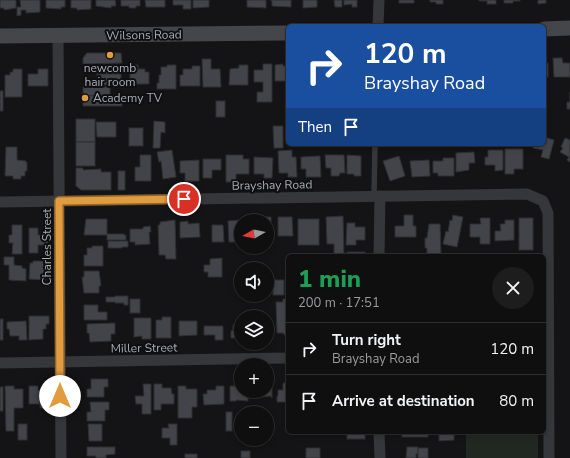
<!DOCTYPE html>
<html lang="en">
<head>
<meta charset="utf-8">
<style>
  body { margin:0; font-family:"Nunito Sans",sans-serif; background:#1d1d1e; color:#f1f3f6; height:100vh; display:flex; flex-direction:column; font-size:15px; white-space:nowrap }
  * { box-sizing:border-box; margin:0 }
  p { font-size:13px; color:#9b9c9f }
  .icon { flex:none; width:22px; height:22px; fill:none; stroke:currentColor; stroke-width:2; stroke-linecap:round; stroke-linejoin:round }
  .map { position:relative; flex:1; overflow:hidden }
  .sheet { position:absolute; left:286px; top:254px; width:260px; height:180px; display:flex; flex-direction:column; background:#0f0f10; border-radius:6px; box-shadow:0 2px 6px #0003,0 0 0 1px #2f2f30 }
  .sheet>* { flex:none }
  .top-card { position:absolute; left:286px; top:24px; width:260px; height:122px; border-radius:6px; box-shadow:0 2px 6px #0003,0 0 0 1px #2f2f30; background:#1a4fa0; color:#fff; overflow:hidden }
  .needle { width:26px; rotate:261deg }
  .fabs { position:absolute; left:234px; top:214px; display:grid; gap:8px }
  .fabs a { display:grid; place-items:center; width:40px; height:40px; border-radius:50%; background:#0f0f10; box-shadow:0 2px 6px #0003,0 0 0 1px #2f2f30; font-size:20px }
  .pin { position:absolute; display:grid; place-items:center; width:34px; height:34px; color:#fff; margin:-17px; border:2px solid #fff; border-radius:50%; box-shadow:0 1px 4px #0007 }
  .me { position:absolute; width:44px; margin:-22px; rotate:0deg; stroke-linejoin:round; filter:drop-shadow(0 0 3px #0008) }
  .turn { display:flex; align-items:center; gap:14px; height:84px; padding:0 12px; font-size:18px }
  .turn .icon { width:52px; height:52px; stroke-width:2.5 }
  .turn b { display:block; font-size:28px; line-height:34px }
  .then { display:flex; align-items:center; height:38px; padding:0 12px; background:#0003; gap:8px; font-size:15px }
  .round { display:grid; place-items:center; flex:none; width:42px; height:42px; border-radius:21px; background:#1d1d1e }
  .overview { display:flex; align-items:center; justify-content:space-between; height:68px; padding:0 12px }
  h1 { font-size:24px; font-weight:800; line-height:30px; color:#1e9e55 }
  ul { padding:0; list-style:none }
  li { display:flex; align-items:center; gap:12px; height:52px; padding:0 12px; border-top:1px solid #2f2f30 }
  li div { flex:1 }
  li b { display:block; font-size:15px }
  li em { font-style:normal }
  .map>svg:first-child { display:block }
  .green { fill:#212821 }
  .building { fill:#434449; stroke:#2e2f31 }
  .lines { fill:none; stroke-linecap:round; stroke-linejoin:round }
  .lane { stroke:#35373a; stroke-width:5.5 }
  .street { stroke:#35373a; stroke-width:11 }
  .secondary { stroke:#44464a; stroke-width:15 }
  .route-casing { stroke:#92652a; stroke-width:10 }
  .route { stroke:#e19c40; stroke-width:7 }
  .poi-dot { fill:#e19c40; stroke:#0f0f11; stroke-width:1.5 }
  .labels { text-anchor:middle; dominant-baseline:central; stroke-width:4; stroke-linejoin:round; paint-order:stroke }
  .street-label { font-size:12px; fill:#a7acb5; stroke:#0f0f11 }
  .poi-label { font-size:12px; fill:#a7acb5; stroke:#0f0f11 }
</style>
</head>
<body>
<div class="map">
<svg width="570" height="458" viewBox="0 0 570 458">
  <rect width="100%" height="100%" fill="#141416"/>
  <rect class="green" x="466" y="432" width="72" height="26"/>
  <g class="building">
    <polygon points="0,0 16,0 16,8 4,10 4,8 0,8"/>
    <polygon points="20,0 40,0 40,12 26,13 26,10 21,10 21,15 17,16 17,7 21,7"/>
    <polygon points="46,0 65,0 65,7 61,7 61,9 46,8"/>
    <polygon points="71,0 91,0 91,9 77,10 77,8 71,8"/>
    <polygon points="96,0 115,0 116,6 111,6 111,8 96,6"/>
    <polygon points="121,0 140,0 140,6 136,6 136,8 129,8 129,6 121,6"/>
    <polygon points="145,0 165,0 165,7 146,7"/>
    <polygon points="173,0 191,0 191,9 183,9 183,5 173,5"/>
    <polygon points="193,0 209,0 209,7 193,8"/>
    <polygon points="247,0 266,0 266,8 247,7"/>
    <polygon points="270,0 291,0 291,7 272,6 272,1"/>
    <polygon points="303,0 317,0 317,7 303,8"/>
    <polygon points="334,0 342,0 342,7 335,7"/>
    <polygon points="344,0 357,0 357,7 352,7 352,4 344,5"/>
    <rect x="399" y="0" width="15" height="3"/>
    <polygon points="430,0 443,0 443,4 436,4 436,2 430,2"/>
    <polygon points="479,0 496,0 496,4 487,4 487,1 479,1"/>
    <polygon points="504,0 520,0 520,1 513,1 513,3 504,3"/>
    <polygon points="538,0 546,0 546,3 538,4"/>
    <polygon points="87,53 121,53 122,63 83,64 83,58"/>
    <polygon points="553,58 562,58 563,63 570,63 570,77 554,77"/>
    <polygon points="202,59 211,59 211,69 220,69 221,87 203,87"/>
    <rect x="544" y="63" width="4" height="14"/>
    <polygon points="263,64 272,64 272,102 257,102 257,92 263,92 263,82 254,82 254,70 263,70"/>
    <polygon points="283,64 283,66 288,66 288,81 275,81 275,65"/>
    <rect x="97" y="65" width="24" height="9"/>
    <polygon points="130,65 138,65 138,69 145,69 145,72 149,72 149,84 130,84"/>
    <polygon points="167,65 176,65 176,89 157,89 157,83 159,83 159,75 161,75 161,67 167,67"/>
    <polygon points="239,65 248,65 248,85 229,85 230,69 239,68"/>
    <polygon points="192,66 200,66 200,86 180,86 180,75 183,75 183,69 192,69"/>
    <polygon points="13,69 22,69 22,97 5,97 5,75 10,75 10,72 13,72"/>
    <polygon points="38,69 48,69 48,86 28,86 28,74 38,74"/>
    <rect x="97" y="74" width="24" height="11"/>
    <polygon points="83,87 110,87 110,95 83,96"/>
    <rect x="0" y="91" width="3" height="20"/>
    <polygon points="570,92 570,109 567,109 567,102 570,102"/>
    <polygon points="110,95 110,97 122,96 122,106 83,106 83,96"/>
    <rect x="216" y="101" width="9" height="16"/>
    <rect x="76" y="119" width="19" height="23"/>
    <polygon points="154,121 165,122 165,133 161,132 160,148 153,148"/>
    <polygon points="96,122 116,122 116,137 97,137"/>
    <polygon points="273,126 283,126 283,148 274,148"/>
    <rect x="129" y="128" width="14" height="18"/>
    <polygon points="544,137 554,140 549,159 541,157 543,150 533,148 534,144 544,144"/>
    <polygon points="565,138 570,140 570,162 567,160 569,157 560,152 563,148 561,147"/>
    <rect x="76" y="142" width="19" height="24"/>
    <polygon points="6,147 17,147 17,160 26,161 26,163 27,162 27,171 25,171 25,176 21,176 21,179 13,179 13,176 5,176"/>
    <polygon points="505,149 523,149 523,169 514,169 514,174 505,174"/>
    <polygon points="172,150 176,177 163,179 161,161 159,162 157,152"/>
    <polygon points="292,150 292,157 296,157 297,177 288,177 288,173 279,173 278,151"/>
    <polygon points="488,150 503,150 503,170 495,171 495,165 485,165 485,157 488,157"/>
    <polygon points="474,152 475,163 469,163 469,170 456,172 456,153"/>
    <polygon points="140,155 151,155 151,181 135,181 135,167 140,167"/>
    <polygon points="226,155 243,155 243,159 249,159 249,174 236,174 236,182 226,182"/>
    <polygon points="325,155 344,155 345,173 340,173 339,176 331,176 331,168 326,168"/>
    <polygon points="347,155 361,156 361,176 354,176 354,174 347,174"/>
    <polygon points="320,156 321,177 306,177 306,169 301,169 301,157"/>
    <polygon points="399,156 405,176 390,181 383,161"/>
    <polygon points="254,157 273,158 272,178 264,178 264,174 254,174"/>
    <polygon points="443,158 454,158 454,176 438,176 438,173 433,173 433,161 443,161"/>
    <polygon points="203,159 221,159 221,170 212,170 212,178 203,178"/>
    <polygon points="199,160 199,181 185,181 185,173 180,173 180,161"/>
    <polygon points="429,160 430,176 412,177 410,161"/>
    <polygon points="76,168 83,168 83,170 101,169 101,172 111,172 111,190 81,190 76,186"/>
    <rect x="118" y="171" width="7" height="19"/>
    <polygon points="404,215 413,215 413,226 416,226 416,237 395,237 395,226 404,226"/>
    <polygon points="453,215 463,217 457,247 443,244 446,231 448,232 450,220 452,221"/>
    <polygon points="343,216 344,256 334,256 334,244 327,244 326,217"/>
    <polygon points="261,217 271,217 271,242 267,242 267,221 262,221"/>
    <polygon points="278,217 292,217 293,236 278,236"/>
    <polygon points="480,218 490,218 490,244 480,244 480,237 470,237 470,224 481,224"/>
    <rect x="519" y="218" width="14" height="32"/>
    <polygon points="86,219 107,219 107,234 124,234 124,235 126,235 126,240 107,240 107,235 84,235"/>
    <rect x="298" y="219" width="21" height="26"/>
    <polygon points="175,220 176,259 166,259 165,255 159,255 158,225 160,225 160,222"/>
    <polygon points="240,220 240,223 241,223 241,242 229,242 228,221"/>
    <polygon points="505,220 514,220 514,240 495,241 495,231 501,231 500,224 505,224"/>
    <polygon points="188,221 188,224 199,223 200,237 180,238 180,222"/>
    <polygon points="347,223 355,223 355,227 365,227 365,240 356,240 356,245 346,245"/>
    <polygon points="429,224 440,224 441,254 427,254 427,248 425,248 425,238 427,238"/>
    <polygon points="12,225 22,225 22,254 12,254 13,243 9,243 9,235 12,235"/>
    <polygon points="212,225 223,225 224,242 212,242"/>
    <polygon points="150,226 151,232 149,232 150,244 135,245 135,242 130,242 130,229 143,229 143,227"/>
    <polygon points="29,228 38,228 38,235 48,235 48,245 38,245 38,253 29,253"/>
    <polygon points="108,241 128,241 128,247 122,247 122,248 108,248"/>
    <polygon points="92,246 103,246 103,266 84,266 84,255 87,255 87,248 92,248"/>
    <rect x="347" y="252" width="18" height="4"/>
    <polygon points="4,257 14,257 14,265 22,266 22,268 26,269 26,281 9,280 9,265 4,265"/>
    <polygon points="222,258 222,277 208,277 208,272 204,272 204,265 210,265 210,259"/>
    <polygon points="33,261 44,261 44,265 47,265 49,275 46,275 46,280 29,279 30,263 33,263"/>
    <polygon points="84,271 99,271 101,286 99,286 99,293 84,293 82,277 84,277"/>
    <rect x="273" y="280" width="11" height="15"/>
    <polygon points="115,296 128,296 128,305 124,305 124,303 115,303 115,302 106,302 106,297 115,297"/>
    <rect x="130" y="299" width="10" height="14"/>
    <polygon points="283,299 288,299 288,339 283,333 277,333 276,302 283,302"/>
    <polygon points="84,305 98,305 98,312 107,312 107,320 84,320"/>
    <polygon points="29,316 49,316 49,324 46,324 46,329 43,329 43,339 29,340"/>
    <polygon points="162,317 171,317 171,338 156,338 156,320 162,320"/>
    <polygon points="134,318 151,318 151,339 142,339 142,336 134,337"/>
    <rect x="0" y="319" width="3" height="21"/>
    <polygon points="241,319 241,341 240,341 240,338 231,338 231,331 233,330 233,325 241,326"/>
    <polygon points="26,321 27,340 19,340 19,336 10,336 9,329 7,329 7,322"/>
    <polygon points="179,321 197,321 197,335 179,336"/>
    <polygon points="115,323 115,334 111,334 111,341 90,342 89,333 87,333 87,324"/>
    <polygon points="204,326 223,326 223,340 215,340 215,335 204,335"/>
    <polygon points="91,379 108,379 108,387 104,387 104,397 87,397 87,389 91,389"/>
    <polygon points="240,383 241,383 241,391 248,391 248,401 236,400 236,401 230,401 230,386 240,386"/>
    <polygon points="267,383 272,383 272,398 271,396 253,398 253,391 267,391"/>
    <polygon points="283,383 288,383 288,402 277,402 277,396 278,396 278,390 283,390"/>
    <polygon points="143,384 151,384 151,414 142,414 142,404 136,404 135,396 144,396"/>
    <polygon points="154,384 162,384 162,388 171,388 172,394 174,394 174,404 161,404 161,410 154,410"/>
    <polygon points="5,386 14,386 14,389 23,389 23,408 14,408 14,431 6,431"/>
    <polygon points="29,386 38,386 38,390 47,390 47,408 40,408 40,404 29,404"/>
    <polygon points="178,386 186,386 186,389 197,389 197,407 192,407 192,418 178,418"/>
    <polygon points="216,386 224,386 224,404 204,405 203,394 207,394 207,390 216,390"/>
    <rect x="0" y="387" width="3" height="24"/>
    <polygon points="90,402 109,402 109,410 105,410 105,421 87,421 87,412 91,412"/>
    <rect x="250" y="408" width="7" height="5"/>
    <rect x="226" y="412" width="6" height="19"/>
    <rect x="18" y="424" width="9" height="16"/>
    <polygon points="88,424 102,424 102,441 89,441"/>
    <polygon points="168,424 177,424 177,445 170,445 170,438 162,438 162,428 169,428"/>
    <rect x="347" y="432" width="18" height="7"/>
    <rect x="402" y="432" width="26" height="5"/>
    <polygon points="439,432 454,432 454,440 439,441"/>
    <polygon points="87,447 115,447 115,454 106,455 106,458 96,458 96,456 87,456"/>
    <polygon points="407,447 418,447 418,454 416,454 416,458 406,458"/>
    <rect x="306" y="448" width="14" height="10"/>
    <rect x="418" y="448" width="10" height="10"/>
    <rect x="241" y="451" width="9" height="7"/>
    <rect x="185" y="454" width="12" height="4"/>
  </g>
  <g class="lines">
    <polyline class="lane" points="374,196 375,144"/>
    <g class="street">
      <polyline points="378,26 379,0"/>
      <polyline points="58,35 61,458"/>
      <polyline points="0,202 527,194 543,201 548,213 549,458"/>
      <polyline points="379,256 380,196"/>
      <polyline points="0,363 288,358"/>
      <polyline points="379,432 380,458"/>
    </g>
    <g class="secondary">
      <polyline points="544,29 570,28"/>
      <polyline points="0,36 288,33"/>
    </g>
  </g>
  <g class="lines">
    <g class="route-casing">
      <polyline id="route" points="60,396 59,201 184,199"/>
    </g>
    <use href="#route" class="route"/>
  </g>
  <g class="poi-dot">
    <circle cx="110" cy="55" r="4"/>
    <circle cx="85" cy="98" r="4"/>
  </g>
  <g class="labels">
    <g class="street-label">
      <text transform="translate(144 35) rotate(-1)">Wilsons Road</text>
      <text transform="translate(272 185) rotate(-1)">Brayshay Road</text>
      <text transform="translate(47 247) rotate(-90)">Charles Street</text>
      <text transform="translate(144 348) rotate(-1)">Miller Street</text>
    </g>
    <g class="poi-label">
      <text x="110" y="68">newcomb<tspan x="110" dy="14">hair room</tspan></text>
      <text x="93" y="98" text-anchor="start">Academy TV</text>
    </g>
  </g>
</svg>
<div class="fabs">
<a><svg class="needle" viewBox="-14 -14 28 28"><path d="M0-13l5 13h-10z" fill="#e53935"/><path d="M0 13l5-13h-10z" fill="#9b9c9f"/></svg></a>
<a><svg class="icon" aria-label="sound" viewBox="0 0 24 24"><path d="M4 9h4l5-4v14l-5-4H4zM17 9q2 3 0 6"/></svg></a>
<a><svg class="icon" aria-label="layers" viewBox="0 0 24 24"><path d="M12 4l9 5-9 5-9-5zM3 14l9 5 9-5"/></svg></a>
<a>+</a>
<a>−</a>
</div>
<div class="pin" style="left:184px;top:199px;background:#d93025"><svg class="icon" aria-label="arrive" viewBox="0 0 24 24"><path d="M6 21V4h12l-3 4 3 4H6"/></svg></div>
<svg class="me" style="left:60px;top:396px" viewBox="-20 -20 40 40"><circle r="19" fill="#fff"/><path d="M0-13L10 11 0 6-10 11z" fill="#e19c40"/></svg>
<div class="top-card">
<div class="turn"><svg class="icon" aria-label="right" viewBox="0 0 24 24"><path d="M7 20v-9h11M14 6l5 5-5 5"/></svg><div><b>120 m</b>Brayshay Road</div></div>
<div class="then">Then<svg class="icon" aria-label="arrive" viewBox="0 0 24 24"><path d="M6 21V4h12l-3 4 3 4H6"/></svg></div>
</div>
<section class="sheet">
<div class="overview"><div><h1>1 min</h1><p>200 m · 17:51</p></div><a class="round"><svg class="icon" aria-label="close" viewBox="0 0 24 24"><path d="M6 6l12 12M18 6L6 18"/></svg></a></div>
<ul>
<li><svg class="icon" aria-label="right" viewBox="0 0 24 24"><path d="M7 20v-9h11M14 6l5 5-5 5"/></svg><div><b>Turn right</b><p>Brayshay Road</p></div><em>120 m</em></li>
<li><svg class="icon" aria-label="arrive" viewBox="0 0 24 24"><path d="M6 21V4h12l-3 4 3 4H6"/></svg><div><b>Arrive at destination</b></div><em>80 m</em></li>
</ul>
</section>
</div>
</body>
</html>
